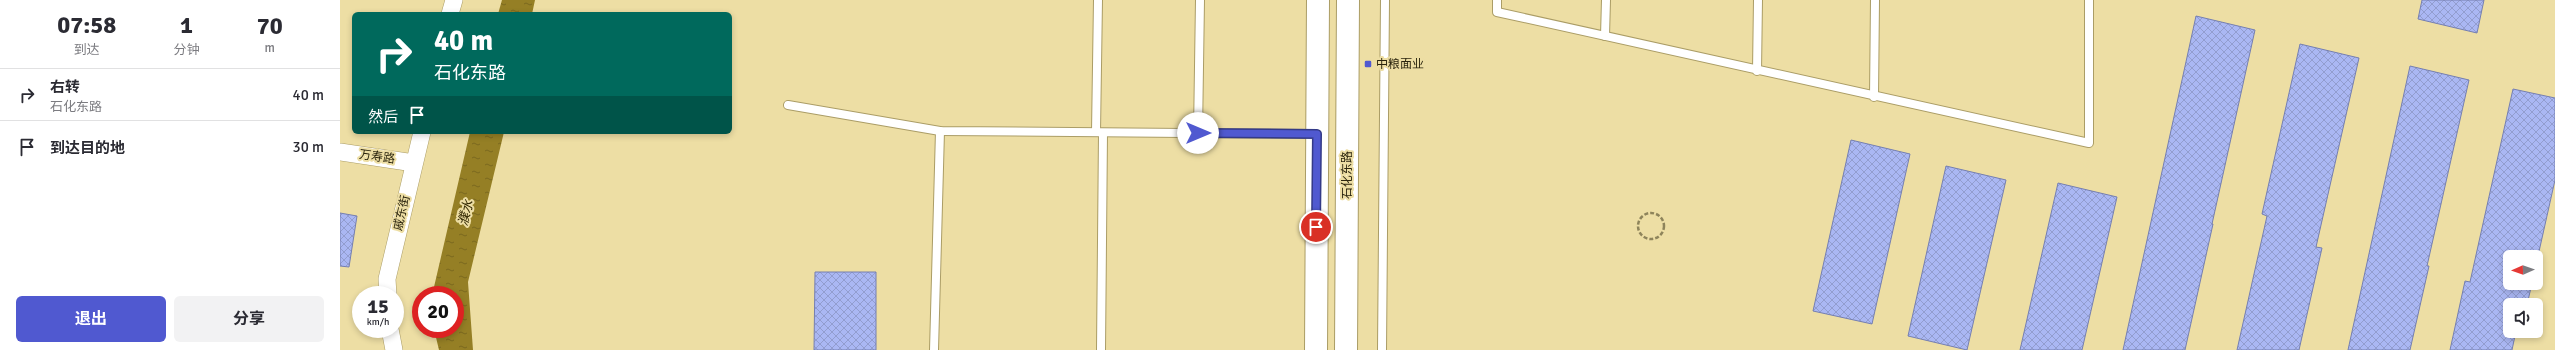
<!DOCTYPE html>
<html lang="zh">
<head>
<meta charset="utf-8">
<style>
  body { margin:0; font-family:Signika,"Noto Sans SC",sans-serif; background:#f2f2f3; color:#2b2b33; height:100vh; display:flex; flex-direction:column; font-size:15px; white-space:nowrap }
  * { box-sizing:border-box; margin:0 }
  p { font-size:13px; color:#7c7c81 }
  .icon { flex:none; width:22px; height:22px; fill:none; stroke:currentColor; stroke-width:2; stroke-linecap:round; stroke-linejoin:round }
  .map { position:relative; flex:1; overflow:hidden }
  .details { display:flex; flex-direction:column; background:#fff; width:340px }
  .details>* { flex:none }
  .hud { position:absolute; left:12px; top:12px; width:380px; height:122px; border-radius:6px; box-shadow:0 2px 6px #0003; background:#00695c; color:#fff; overflow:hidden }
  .needle { width:26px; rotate:268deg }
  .fabs { position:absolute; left:2163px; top:250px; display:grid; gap:8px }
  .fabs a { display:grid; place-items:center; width:40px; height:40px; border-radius:6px; background:#fff; box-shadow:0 2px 6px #0003; font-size:20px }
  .speed { position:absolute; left:12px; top:286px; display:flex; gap:8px; font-size:20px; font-weight:700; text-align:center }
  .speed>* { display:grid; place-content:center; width:52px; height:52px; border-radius:50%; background:#fff; box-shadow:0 2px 6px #0003; line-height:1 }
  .speed small { font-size:10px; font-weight:400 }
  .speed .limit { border:6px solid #d22; background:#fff; color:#111 }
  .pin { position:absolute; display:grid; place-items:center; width:34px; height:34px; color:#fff; margin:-17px; border:2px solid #fff; border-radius:50%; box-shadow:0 1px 4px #0007 }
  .me { position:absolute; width:44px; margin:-22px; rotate:90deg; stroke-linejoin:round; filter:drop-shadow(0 0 3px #0008) }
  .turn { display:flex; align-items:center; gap:14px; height:84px; padding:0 16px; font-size:18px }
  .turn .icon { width:52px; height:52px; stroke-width:2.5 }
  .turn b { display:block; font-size:28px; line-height:34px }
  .then { display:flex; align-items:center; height:38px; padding:0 16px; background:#0003; gap:8px; font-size:15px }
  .eta { display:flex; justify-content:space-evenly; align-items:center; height:68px; text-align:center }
  .eta b { font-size:24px; font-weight:700; line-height:28px }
  .cta { display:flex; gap:8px; margin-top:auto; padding:8px 16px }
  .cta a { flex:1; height:46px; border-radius:6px; background:#5059d0; color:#fff; font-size:16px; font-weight:700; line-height:46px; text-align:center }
  .cta a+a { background:#f2f2f3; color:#2b2b33 }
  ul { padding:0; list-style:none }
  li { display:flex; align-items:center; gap:12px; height:52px; padding:0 16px; border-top:1px solid #e1e1e2 }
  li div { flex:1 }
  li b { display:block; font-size:15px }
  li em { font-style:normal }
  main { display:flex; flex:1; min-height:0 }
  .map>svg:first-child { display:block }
  .water { fill:url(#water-ripples) }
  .building { fill:url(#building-cross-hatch); stroke:#757fb0 }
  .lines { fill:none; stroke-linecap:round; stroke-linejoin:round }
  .service-casing { stroke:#ab9d66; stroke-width:10 }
  .minor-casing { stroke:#ab9d66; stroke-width:18 }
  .secondary-casing { stroke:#ab9d66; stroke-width:24 }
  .path { stroke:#8e845b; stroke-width:2.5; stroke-dasharray:4 2; stroke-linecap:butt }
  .service { stroke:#fff; stroke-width:8 }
  .minor { stroke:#fff; stroke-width:17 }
  .secondary { stroke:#fff; stroke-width:22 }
  .route-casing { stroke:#343a87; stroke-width:10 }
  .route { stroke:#5059d0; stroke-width:7 }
  .poi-dot { fill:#5059d0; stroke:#eddea4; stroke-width:1.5 }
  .labels { text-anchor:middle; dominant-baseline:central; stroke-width:4; stroke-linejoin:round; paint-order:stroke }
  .poi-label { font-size:12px; fill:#2b250e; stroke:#eddea4; text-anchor:start }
  .street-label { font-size:12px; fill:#2b250e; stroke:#eddea4 }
  .water-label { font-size:13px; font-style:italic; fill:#332903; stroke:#eddea4 }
</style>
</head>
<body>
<main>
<section class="details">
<div class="eta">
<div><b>07:58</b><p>到达</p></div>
<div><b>1</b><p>分钟</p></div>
<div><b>70</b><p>m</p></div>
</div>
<ul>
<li><svg class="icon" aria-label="right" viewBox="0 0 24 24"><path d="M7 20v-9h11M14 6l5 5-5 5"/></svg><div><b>右转</b><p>石化东路</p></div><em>40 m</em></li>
<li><svg class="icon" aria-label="arrive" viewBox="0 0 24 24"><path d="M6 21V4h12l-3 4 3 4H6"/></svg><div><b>到达目的地</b></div><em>30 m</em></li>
</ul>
<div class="cta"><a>退出</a><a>分享</a></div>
</section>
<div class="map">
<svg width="2215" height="350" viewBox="0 0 2215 350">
  <defs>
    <pattern id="water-ripples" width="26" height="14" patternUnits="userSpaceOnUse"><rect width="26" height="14" fill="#957f25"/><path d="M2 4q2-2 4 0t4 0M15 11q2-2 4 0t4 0" fill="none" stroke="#7a681e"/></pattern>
    <pattern id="building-cross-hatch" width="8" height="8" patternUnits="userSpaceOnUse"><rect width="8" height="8" fill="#aab7f3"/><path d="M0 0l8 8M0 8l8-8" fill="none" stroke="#929dcf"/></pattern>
  </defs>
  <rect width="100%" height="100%" fill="#eddea4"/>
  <g class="water">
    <polygon points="162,0 195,0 192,14 158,14"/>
    <polygon points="130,132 164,132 128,282 133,350 99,350 94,329 115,329 115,295 93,295 94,287"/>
  </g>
  <g class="building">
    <polygon points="2082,0 2144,0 2137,33 2078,19"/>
    <polygon points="1856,16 1915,30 1872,224 1873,224 1845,350 1783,350"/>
    <polygon points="1960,44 2019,58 1976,247 1982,248 1959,350 1897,350 1927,216 1922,214"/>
    <polygon points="2070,66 2129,80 2087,266 2089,266 2070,350 2008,350"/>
    <polygon points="2173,89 2215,98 2215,180 2196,265 2196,257 2170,257 2170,283 2192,283 2187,305 2170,305 2170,331 2176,331 2172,350 2110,350 2125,281 2130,282"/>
    <polygon points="1511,140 1570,154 1532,324 1473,311"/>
    <polygon points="1606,166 1666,180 1627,350 1568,336"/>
    <polygon points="1718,183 1777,197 1742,350 1680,350"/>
    <polygon points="0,213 17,216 9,267 0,266"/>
    <polygon points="475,272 536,272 536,350 474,350"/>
  </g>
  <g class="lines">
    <g class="service-casing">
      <g id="service">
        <polyline points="1157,0 1157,12 1749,143 1749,0"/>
        <polyline points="1265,36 1266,0"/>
        <polyline points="1417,71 1418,0"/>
        <polyline points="1534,97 1535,0"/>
        <polyline points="448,105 600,131 977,134"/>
        <polyline points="756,132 758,0"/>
        <polyline points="858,133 860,0"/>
        <polyline points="594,350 600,131"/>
        <polyline points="761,350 763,133"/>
        <polyline points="1042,350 1045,0"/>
      </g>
    </g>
    <g class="minor-casing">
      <g id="minor">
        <polyline points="110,14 114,0"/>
        <polyline points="0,152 74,163"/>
        <polyline points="48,295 47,279 82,132"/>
        <polyline points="50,329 54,350"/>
      </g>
    </g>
    <g class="secondary-casing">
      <g id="secondary">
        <polyline points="976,350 978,0"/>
        <polyline points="1006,350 1008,0"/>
      </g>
    </g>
    <circle class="path" cx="1311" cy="226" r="13"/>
    <use href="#service" class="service"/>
    <use href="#minor" class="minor"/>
    <use href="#secondary" class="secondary"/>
  </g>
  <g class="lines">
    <g class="route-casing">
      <polyline id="route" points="858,133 977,134 976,227"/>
    </g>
    <use href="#route" class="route"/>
  </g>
  <rect class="poi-dot" x="1024" y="60" width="8" height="8" rx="2"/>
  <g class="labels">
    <g class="poi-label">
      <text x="1036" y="64">中粮面业</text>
    </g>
    <g class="street-label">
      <text transform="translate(37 157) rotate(8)">万寿路</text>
      <text transform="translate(1007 175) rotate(-90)">石化东路</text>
      <text transform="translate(62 213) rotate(-77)">戚东街</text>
    </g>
    <g class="water-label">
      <text transform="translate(126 213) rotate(-76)">濮水</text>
    </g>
  </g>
</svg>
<div class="fabs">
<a><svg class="needle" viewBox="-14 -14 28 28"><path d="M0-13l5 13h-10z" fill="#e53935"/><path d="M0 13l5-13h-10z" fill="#7c7c81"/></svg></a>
<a><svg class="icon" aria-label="sound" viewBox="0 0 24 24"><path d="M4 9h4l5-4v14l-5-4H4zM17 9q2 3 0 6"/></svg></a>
</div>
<div class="speed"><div>15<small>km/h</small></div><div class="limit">20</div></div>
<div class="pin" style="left:976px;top:227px;background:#d93025"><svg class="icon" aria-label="arrive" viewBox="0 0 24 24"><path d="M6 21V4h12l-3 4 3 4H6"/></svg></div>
<svg class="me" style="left:858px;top:133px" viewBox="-20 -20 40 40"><circle r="19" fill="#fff"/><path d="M0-13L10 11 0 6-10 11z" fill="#5059d0"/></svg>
<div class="hud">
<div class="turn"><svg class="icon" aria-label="right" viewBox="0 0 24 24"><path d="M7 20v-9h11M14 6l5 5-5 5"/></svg><div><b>40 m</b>石化东路</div></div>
<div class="then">然后<svg class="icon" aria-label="arrive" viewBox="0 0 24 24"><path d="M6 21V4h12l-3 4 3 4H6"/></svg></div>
</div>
</div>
</main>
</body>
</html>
